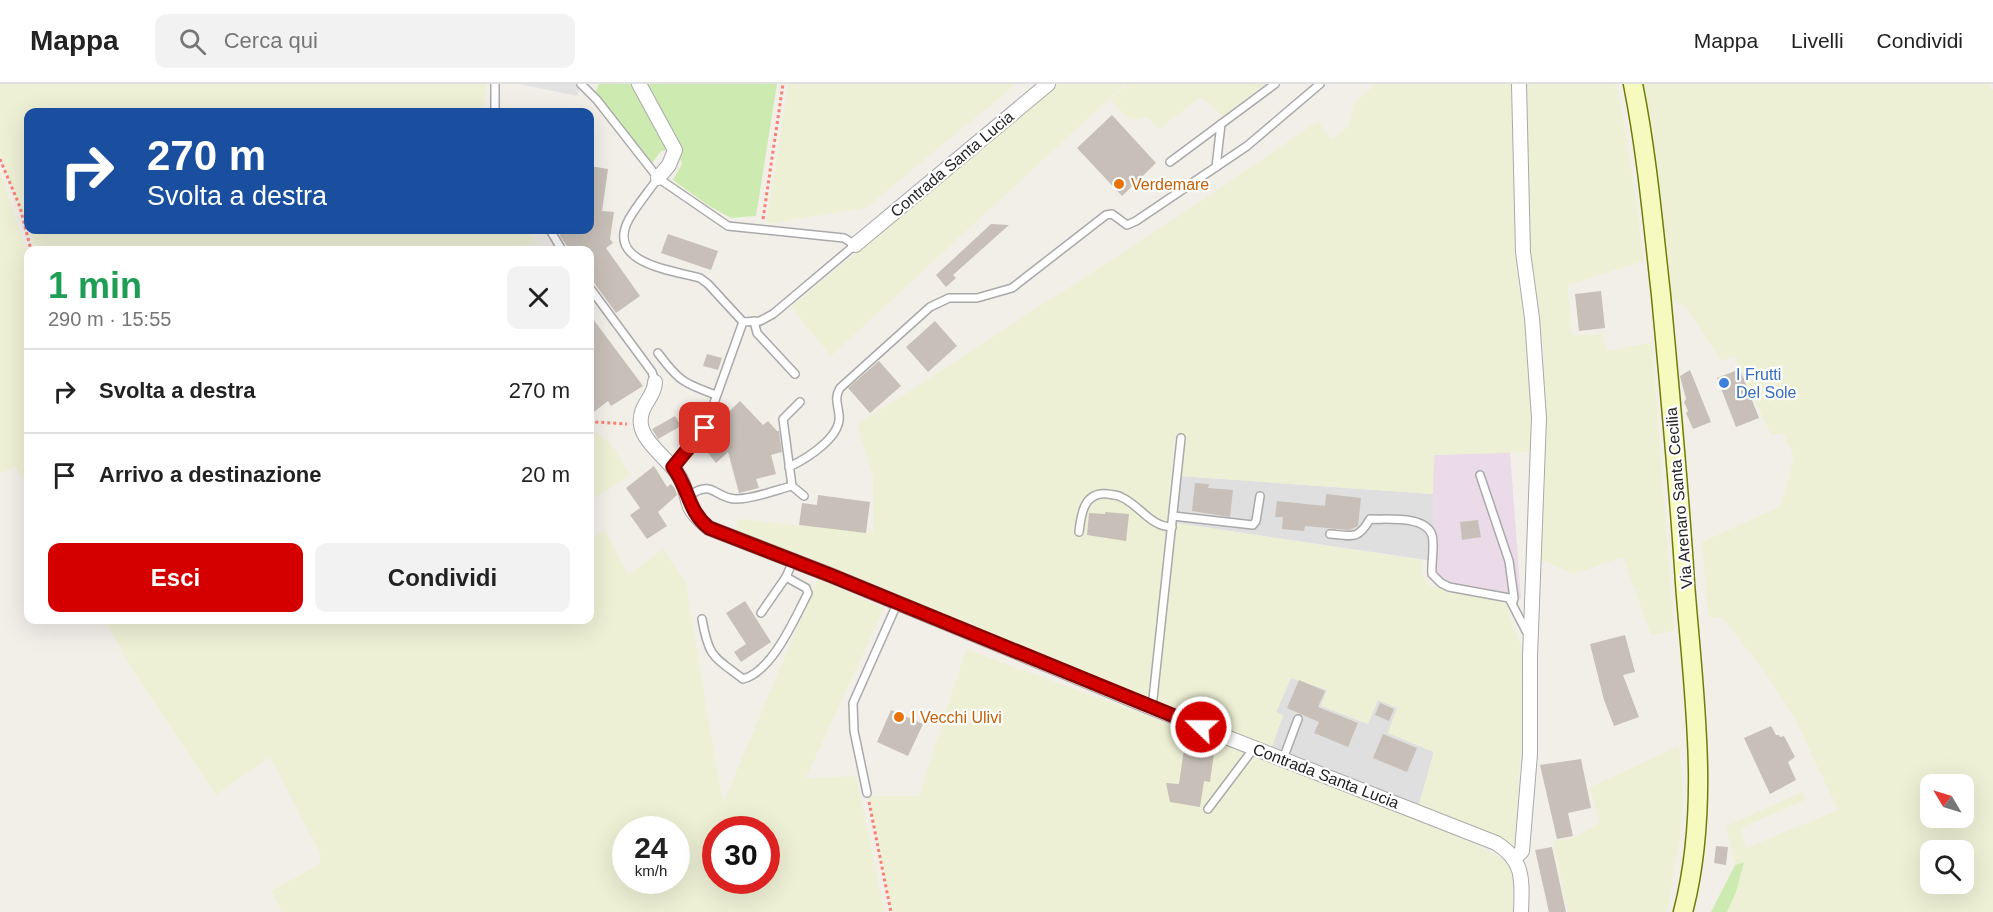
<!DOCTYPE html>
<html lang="it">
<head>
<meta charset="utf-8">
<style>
  body { margin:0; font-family:Helvetica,sans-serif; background:#f2f2f2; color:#222; height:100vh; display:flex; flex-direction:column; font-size:22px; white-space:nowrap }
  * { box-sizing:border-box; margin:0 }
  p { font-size:20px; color:#767676 }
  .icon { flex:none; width:33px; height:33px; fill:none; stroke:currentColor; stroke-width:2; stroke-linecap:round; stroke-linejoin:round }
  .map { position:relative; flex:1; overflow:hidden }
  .panel { position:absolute; left:24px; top:162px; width:570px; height:378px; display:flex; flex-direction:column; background:#fff; border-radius:12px; box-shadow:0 6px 24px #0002 }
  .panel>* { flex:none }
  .hud { position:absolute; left:24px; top:24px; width:570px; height:126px; border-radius:12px; box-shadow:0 6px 24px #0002; background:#1a4fa0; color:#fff; overflow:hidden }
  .needle { width:39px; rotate:308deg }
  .tools { position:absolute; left:1920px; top:690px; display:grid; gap:12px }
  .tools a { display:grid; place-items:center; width:54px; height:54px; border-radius:12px; background:#fff; box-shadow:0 6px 24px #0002; font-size:30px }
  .speed { position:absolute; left:612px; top:732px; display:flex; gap:12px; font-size:30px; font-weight:700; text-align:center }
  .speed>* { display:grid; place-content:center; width:78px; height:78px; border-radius:50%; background:#fff; box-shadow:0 6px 24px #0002; line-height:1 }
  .speed small { font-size:15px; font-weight:400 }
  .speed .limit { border:9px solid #d22; background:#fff; color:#111 }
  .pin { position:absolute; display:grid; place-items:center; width:51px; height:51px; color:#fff; margin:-26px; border-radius:12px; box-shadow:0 3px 9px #0006 }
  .me { position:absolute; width:66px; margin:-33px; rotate:292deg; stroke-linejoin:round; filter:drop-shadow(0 0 4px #0008) }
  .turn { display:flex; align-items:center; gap:21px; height:126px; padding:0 24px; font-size:27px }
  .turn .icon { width:78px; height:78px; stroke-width:2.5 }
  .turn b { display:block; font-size:42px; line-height:51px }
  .round { display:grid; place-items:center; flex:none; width:63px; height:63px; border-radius:12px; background:#f2f2f2 }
  .headline { display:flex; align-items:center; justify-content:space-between; height:102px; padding:0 24px }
  h1 { font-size:36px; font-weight:600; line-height:45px; color:#1e9e55 }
  .cta { display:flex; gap:12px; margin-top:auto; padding:12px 24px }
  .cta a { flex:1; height:69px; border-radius:12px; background:#d40000; color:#fff; font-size:24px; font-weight:600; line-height:69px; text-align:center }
  .cta a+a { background:#f2f2f2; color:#222 }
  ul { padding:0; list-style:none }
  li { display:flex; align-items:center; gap:18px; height:84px; padding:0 24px; border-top:2px solid #e0e0e0 }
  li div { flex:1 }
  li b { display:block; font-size:22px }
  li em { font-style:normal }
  header { display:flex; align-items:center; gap:36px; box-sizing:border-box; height:84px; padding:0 30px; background:#fff; border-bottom:2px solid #e0e0e0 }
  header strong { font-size:28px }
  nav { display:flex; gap:33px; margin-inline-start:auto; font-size:21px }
  .search { width:420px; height:54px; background:#f2f2f2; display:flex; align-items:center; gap:15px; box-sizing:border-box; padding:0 21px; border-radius:12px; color:#767676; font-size:22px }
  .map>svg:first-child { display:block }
  .residential { fill:#e0dfdf }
  .industrial { fill:#ebdbe8 }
  .farmland { fill:#eef0d5; fill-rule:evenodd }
  .grass { fill:#cdebb0 }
  .parking { fill:#e2e2e2 }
  .building { fill:#c7bfb8 }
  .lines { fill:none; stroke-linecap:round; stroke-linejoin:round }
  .lane-casing { stroke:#a9a9a9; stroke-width:10 }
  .street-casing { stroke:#a9a9a9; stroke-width:16 }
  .secondary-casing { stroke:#707d05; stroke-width:21 }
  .path { stroke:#fa8072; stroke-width:3; stroke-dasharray:3 3; stroke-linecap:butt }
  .lane { stroke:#fff; stroke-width:7 }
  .street { stroke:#fff; stroke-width:14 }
  .secondary { stroke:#f7fabf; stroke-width:18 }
  .route-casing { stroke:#8a0000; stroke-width:15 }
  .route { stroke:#d40000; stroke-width:10 }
  .food-dot { fill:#e8710a; stroke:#fff; stroke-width:2 }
  .shop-dot { fill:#3f7fe0; stroke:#fff; stroke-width:2 }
  .labels { text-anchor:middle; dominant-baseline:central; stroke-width:4.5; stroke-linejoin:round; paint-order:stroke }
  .street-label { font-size:16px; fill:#222; stroke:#fff }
  .food-label { font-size:16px; fill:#c56008; stroke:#fff; text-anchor:start }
  .shop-label { font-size:16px; fill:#366cbe; stroke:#fff; text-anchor:start }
</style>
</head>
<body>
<header>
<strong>Mappa</strong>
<div class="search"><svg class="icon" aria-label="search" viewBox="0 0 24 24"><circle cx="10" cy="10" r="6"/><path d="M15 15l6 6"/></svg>Cerca qui</div>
<nav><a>Mappa</a><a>Livelli</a><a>Condividi</a></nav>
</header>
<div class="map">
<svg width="1993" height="828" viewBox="0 0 1993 828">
  <rect width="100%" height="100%" fill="#f2efe9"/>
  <g class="residential">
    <polygon points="1180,392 1433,410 1433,477 1176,439"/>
    <polygon points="1291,594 1327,606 1322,622 1368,640 1378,615 1398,624 1388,649 1434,668 1418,724 1270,668 1283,632 1276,628"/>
  </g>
  <polygon class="industrial" points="1510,368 1521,515 1442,499 1433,489 1433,371"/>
  <g class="farmland">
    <polygon points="0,0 486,0 483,25 484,28 28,28 28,145 0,69"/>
    <polygon points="788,0 1016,0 866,124 766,140"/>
    <polygon points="1058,0 1125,0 831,272 791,223"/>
    <polygon points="1127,0 1265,0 1223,32 1201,13 1159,45 1147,33 1130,36 1110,16"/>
    <polygon points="1376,0 1512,0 1515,129 1528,247 1533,368 1434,371 1433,410 1180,392 1182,354 1174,356 1163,486 1148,616 734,453 739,435 873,449 873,391 857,341 1185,128 1318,37 1331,56 1349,42 1354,19"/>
    <polygon points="1523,0 1617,0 1631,82 1644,177 1568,201 1572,251 1603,250 1607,267 1652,258 1674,547 1651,551 1623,473 1574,490 1539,475 1538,276 1544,279 1544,267 1530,194"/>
    <path d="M1642,0h346l5,6v822h-266l9,-20 7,-29 -8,2 -9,-39 76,-34 3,8 -64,28 5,20 92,-38 -44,-93 -31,-48 -41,-52h-14l-6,-75 79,-36 13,-49 -11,-24 -12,2 -37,-79 -13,5 -35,-54 -18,-8 -5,-76zM1930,700h34v34h-34zM1930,766h34v34h-34z"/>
    <polygon points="0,87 28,172 28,404 15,382 0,390"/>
    <polygon points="29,146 527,146 536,160 468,166 35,166"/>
    <polygon points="590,343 612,361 630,391 590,417"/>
    <polygon points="1176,439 1422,476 1423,490 1427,500 1439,505 1505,518 1521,563 1522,595 1521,668 1514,767 1418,724 1434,668 1388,649 1397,624 1378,616 1368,640 1321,622 1327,606 1291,594 1276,628 1283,631 1270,668 1154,623"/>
    <path d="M605,445l23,46 35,-26 23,35 37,219 95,-224 66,29 -78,170 50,-2 29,136h-603l-11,-21 47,-26 3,-10 -51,-98 -54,38 -79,-118 -32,-57h485v-81zM626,746h50v50h-50zM716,746h50v50h-50z"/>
    <polygon points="966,565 1292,685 1476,760 1495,770 1509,782 1513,793 1513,828 893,828 869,712 919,712"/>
    <polygon points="1679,662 1683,706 1680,755 1667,828 1568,828 1553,757 1573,754 1599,739 1590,703"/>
  </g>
  <g class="grass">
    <polygon points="599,0 777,0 756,132 731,134 709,122 673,96 682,80 679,72 670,66 661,67 652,79 595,9"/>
    <polygon points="1744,778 1736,808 1727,828 1711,828 1735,781"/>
  </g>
  <polygon class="parking" points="520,0 582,0 577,12"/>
  <g class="building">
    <polygon points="1112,31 1156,79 1122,112 1077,64"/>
    <polygon points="590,82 608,85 602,127 614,128 610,155 613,159 606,164 640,212 616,229 590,193 590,166 570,166 560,152 561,146 590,146"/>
    <polygon points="991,140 1009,141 953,191 956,194 946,203 936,191"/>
    <polygon points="668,150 718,167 711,186 661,169"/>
    <polygon points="1601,207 1605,244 1579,247 1575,210"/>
    <polygon points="590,231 643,302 611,322 608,317 590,331"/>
    <polygon points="935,237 957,262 928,288 906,263"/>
    <polygon points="707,270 722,274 718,286 703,282"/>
    <polygon points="879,277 901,302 870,329 848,304"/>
    <polygon points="1740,285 1759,334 1736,343 1717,294"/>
    <polygon points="1690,286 1711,338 1693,345 1686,329 1688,327 1684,318 1686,315 1680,292"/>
    <polygon points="740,317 763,341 768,337 777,347 779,347 782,368 771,371 776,390 756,395 759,404 739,409 728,368 716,379 700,359 712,348 711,345"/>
    <polygon points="675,332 681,342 658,355 652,345"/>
    <polygon points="654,382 667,403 671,400 675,405 677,411 658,428 667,442 647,455 630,431 640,424 626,404"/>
    <polygon points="1195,399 1209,400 1208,404 1233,406 1230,433 1192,427"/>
    <polygon points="1326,410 1361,414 1358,442 1349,446 1305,442 1304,447 1282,445 1283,433 1275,433 1277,417 1325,422"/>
    <polygon points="818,411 870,418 866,449 799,441 802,419 817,421"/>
    <polygon points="1105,428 1129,430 1126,457 1087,451 1089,429 1105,430"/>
    <polygon points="1478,436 1481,453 1462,456 1460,438"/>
    <polygon points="745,517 771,558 741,578 734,568 746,560 726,529"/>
    <polygon points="1625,551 1635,588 1623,591 1639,633 1614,642 1604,616 1590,560"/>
    <polygon points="1299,596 1325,607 1318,623 1358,639 1348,663 1314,649 1319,638 1287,624"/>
    <polygon points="1380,619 1394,625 1389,637 1375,631"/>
    <polygon points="891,626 923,640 908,672 877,658"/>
    <polygon points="1771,642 1776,651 1779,651 1780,653 1784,652 1795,673 1788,678 1796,696 1770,710 1744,654"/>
    <polygon points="1383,650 1417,664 1407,688 1373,674"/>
    <polygon points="1184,665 1214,669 1210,698 1204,697 1200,723 1170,718 1166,699 1179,700"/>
    <polygon points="1581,675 1591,724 1568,729 1573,752 1557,755 1540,681"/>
    <polygon points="1716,762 1728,763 1726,781 1714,779"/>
    <polygon points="1552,763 1566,828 1549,828 1535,766"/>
  </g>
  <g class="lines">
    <g class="lane-casing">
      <g id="lane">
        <polyline points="581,0 597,16 658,94 728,142 844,154 855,161 773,230 760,237 743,238"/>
        <polyline points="495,28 495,0"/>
        <polyline points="1170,78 1275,0"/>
        <polyline points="1216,83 1221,40"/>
        <path d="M658,94c-9,13 -21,27 -29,41 -24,44 42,51 71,59l8,6 35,38 -38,106 -32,39"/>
        <polyline points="550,146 562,166"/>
        <polyline points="590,204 652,288 655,298"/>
        <polyline points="754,237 757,249 795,290"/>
        <path d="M658,269c21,28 25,30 58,42"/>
        <polyline points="800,318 783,335 792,402 804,412"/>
        <path d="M789,383c17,-8 53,-30 50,-52 -1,-11 -5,-17 1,-27l90,-81 19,-9h28l35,-10 94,-73 6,-1 15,11 9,-4 111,-75 73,-62"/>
        <polyline points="1480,391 1509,477 1514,514 1513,518"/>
        <path d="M689,412c24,-18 26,3 47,3 18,0 39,-9 56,-13"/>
        <polyline points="1173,432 1253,441 1256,437 1260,412"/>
        <path d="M1079,448c2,-18 5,-41 29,-38 4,1 10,1 13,3 19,8 29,30 51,30"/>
        <path d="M1330,450c23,2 28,6 40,-15 17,1 55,-4 62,16 3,11 -1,27 0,39l9,9 8,4 60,11 17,33 5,2"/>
        <polyline points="761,529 786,493 793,477"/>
        <path d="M702,535c7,39 11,37 41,60 29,-7 52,-61 65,-86l-2,-5 -20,-11"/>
        <polyline points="1152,624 1181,354"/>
        <polyline points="1283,675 1298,635"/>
        <polyline points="867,709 854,647 853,619 897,520"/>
        <polyline points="1208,725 1251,668 1252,663"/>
      </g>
    </g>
    <g class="street-casing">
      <g id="street">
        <polyline points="639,0 675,66 669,81 658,94"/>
        <polyline points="855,161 1048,0"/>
        <path d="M655,298c0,15 -17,24 -14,43 2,16 26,34 36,48 10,14 8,21 13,34 4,9 13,16 19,21l121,47 322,133 344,135c29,18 26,38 25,69"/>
        <polyline points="1514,775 1522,767 1530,670 1530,572 1539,334 1532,234 1523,168 1519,0"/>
      </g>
    </g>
    <g class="secondary-casing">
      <path id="secondary" d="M1633,0c14,70 20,140 28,211 9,96 18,192 24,288 8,108 26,222 -2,329"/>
    </g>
    <g class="path">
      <polyline points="0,75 20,123 31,166"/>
      <polyline points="763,135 783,0"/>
      <polyline points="590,335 596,338 627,340"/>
      <polyline points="869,718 891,828"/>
    </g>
    <use href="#lane" class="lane"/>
    <use href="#street" class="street"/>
    <use href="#secondary" class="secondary"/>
  </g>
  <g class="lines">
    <g class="route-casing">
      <path id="route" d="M705,344l-32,39c17,23 14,43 36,61l121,47 371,152"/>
    </g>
    <use href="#route" class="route"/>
  </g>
  <g class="food-dot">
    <circle cx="1119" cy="100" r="6"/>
    <circle cx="899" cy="633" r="6"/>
  </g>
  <circle class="shop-dot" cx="1724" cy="299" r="6"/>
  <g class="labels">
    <g class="street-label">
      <text transform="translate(952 80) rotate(-40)">Contrada Santa Lucia</text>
      <text transform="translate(1679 414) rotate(-95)">Via Arenaro Santa Cecilia</text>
      <text transform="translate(1326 692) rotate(21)">Contrada Santa Lucia</text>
    </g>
    <g class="food-label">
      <text x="1131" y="100">Verdemare</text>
      <text x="911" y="633">I Vecchi Ulivi</text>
    </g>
    <g class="shop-label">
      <text x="1736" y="290">I Frutti<tspan x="1736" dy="18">Del Sole</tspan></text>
    </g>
  </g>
</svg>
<div class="tools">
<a><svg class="needle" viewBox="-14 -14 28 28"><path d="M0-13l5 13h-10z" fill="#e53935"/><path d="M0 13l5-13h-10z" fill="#767676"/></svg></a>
<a><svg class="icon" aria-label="search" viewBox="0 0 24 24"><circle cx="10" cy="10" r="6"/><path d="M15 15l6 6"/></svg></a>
</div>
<div class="speed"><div>24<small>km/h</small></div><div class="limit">30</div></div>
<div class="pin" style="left:705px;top:344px;background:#d93025"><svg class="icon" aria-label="arrive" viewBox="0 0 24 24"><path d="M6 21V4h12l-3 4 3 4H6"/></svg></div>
<svg class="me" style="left:1201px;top:643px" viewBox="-20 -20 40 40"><circle r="17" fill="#d40000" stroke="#fff" stroke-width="3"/><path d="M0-11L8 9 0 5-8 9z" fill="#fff"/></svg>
<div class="hud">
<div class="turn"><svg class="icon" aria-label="right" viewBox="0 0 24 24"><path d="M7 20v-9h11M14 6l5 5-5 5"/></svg><div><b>270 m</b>Svolta a destra</div></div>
</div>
<section class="panel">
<div class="headline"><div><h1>1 min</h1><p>290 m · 15:55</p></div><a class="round"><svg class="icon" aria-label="close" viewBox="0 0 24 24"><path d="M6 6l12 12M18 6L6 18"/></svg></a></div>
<ul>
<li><svg class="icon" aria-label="right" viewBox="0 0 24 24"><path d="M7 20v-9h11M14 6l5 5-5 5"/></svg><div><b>Svolta a destra</b></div><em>270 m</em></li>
<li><svg class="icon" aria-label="arrive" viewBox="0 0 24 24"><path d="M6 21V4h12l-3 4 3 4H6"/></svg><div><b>Arrivo a destinazione</b></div><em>20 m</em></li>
</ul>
<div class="cta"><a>Esci</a><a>Condividi</a></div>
</section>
</div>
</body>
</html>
